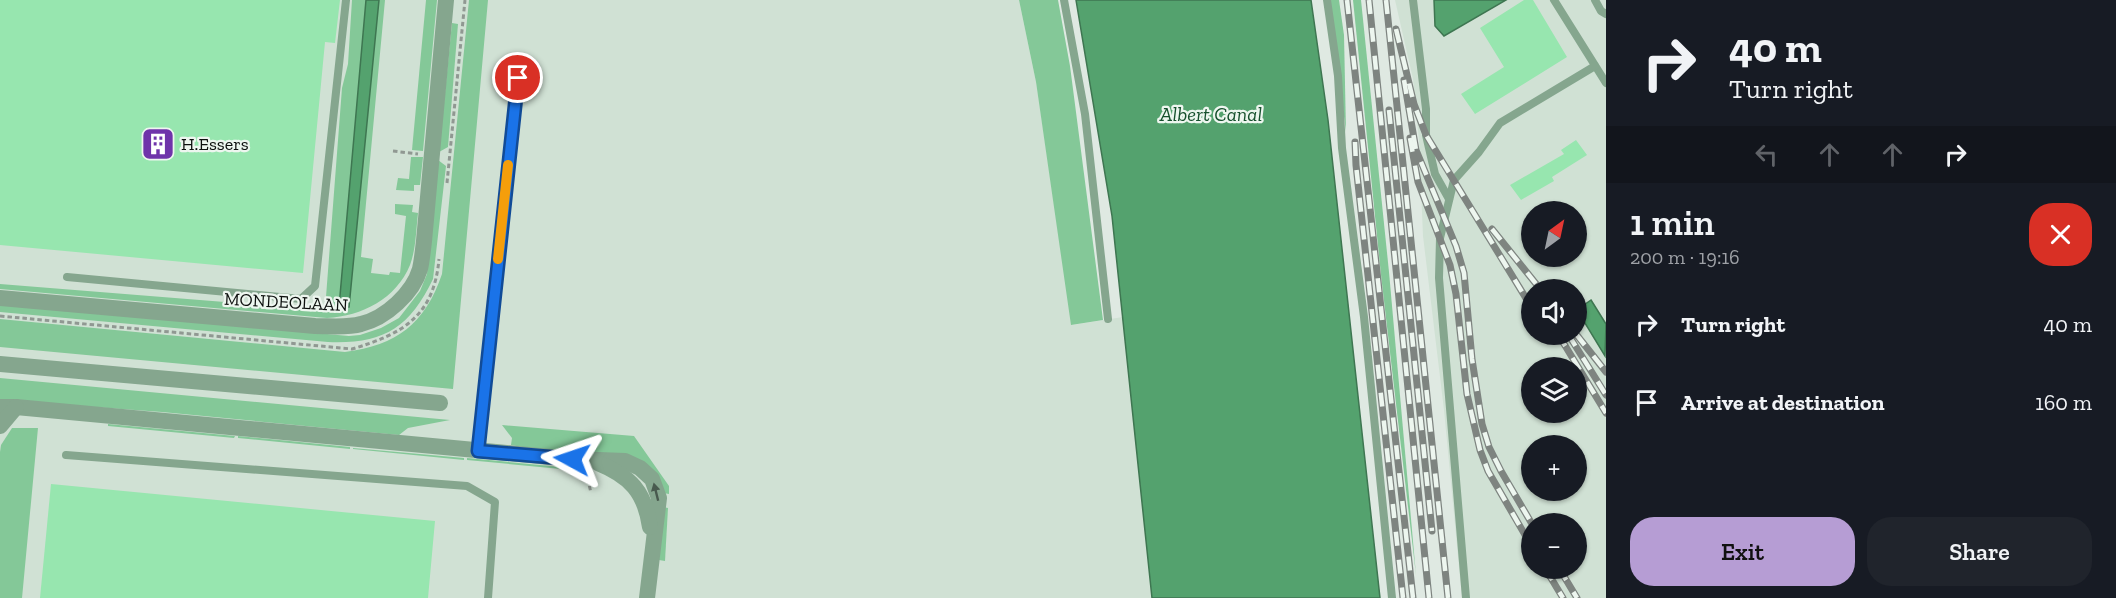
<!DOCTYPE html>
<html lang="en">
<head>
<meta charset="utf-8">
<style>
  body { margin:0; font-family:"Zilla Slab",serif; background:#20242c; color:#f1f3f6; height:100vh; display:flex; flex-direction:column; font-size:22px; white-space:nowrap }
  * { box-sizing:border-box; margin:0 }
  p { font-size:20px; color:#9ea1a6 }
  .icon { flex:none; width:33px; height:33px; fill:none; stroke:currentColor; stroke-width:2; stroke-linecap:round; stroke-linejoin:round }
  .map { position:relative; flex:1; overflow:hidden }
  .details { display:flex; flex-direction:column; background:#171b24; width:510px }
  .details>* { flex:none }
  .guide { background:#171b24; color:#f1f3f6; overflow:hidden }
  .needle { width:39px; rotate:33deg }
  .controls { position:absolute; left:1521px; top:201px; display:grid; gap:12px }
  .controls a { display:grid; place-items:center; width:66px; height:66px; border-radius:50%; background:#171b24; box-shadow:0 2px 4px #0004; font-size:30px }
  .pin { position:absolute; display:grid; place-items:center; width:51px; height:51px; color:#fff; margin:-26px; border:3px solid #fff; border-radius:50%; box-shadow:0 2px 6px #0007 }
  .me { position:absolute; width:66px; margin:-33px; rotate:275deg; stroke-linejoin:round; filter:drop-shadow(0 0 4px #0008) }
  .turn { display:flex; align-items:center; gap:21px; height:126px; padding:0 24px; font-size:27px }
  .turn .icon { width:78px; height:78px; stroke-width:2.5 }
  .turn b { display:block; font-size:42px; line-height:51px }
  .lanes { display:flex; align-items:center; height:57px; padding:0 24px; background:#0003; justify-content:center; gap:30px; direction:ltr }
  .lanes .off { opacity:.35 }
  .round { display:grid; place-items:center; flex:none; width:63px; height:63px; border-radius:24px; background:#20242c }
  .headline { display:flex; align-items:center; justify-content:space-between; height:102px; padding:0 24px }
  h1 { font-size:36px; font-weight:600; line-height:45px }
  .action { display:flex; gap:12px; margin-top:auto; padding:12px 24px }
  .action a { flex:1; height:69px; border-radius:24px; background:#b69dd4; color:#111; font-size:24px; font-weight:600; line-height:69px; text-align:center }
  .action a+a { background:#20242c; color:#f1f3f6 }
  ul { padding:0; list-style:none }
  li { display:flex; align-items:center; gap:18px; height:78px; padding:0 24px }
  li div { flex:1 }
  li b { display:block; font-size:22px }
  li em { font-style:normal }
  main { display:flex; flex:1; min-height:0 }
  .map>svg:first-child { display:block }
  .built { fill:#d0e1d4; fill-rule:evenodd }
  .green { fill:#84c898 }
  .water { fill:#54a26e; stroke:#3e7651; stroke-width:1.5 }
  .building { fill:#97e6af }
  .lines { fill:none; stroke-linecap:round; stroke-linejoin:round }
  .path { stroke:#909892; stroke-width:3; stroke-dasharray:4.5 3; stroke-linecap:butt }
  .service { stroke:#85a68e; stroke-width:8 }
  .minor { stroke:#85a68e; stroke-width:16 }
  .rail-casing { stroke:#7e8480; stroke-width:7 }
  .rail { stroke:#edf6ef; stroke-width:4.5; stroke-dasharray:14; stroke-linecap:butt }
  .oneway { fill:#485a4e }
  .route-casing { stroke:#114b97; stroke-width:15 }
  .route { stroke:#1a73e8; stroke-width:10 }
  .slow { stroke:#f59e0b; stroke-width:10 }
  .labels { text-anchor:middle; dominant-baseline:central; stroke-width:4.5; stroke-linejoin:round; paint-order:stroke }
  .poi-label { font-size:18px; fill:#0c0f0d; stroke:#edf6ef; text-anchor:start }
  .street-label { font-size:18px; fill:#0c0f0d; stroke:#edf6ef }
  .water-label { font-size:20px; font-style:italic; fill:#16502d; stroke:#edf6ef }
</style>
</head>
<body>
<main>
<div class="map">
<svg width="1606" height="598" viewBox="0 0 1606 598">
  <rect width="100%" height="100%" fill="#dfe9e2"/>
  <g class="built">
    <polygon points="0,0 1019,0 1036,82 1072,325 1123,317 1152,598 0,598"/>
    <path d="M1395,0h211v598h-144l-18,-188 -21,-174 -4,-95 -6,-62zM1532,212h44v44h-44zM1532,290h44v44h-44zM1532,368h44v44h-44zM1532,446h44v44h-44zM1532,524h44v44h-44z"/>
  </g>
  <g class="green">
    <path d="M352,0h33l-24,257 12,2 -2,14 18,2 1,-3 10,1 6,-57 -11,-2v-10l18,1 -1,7 6,1c-2,17 -2,36 -8,52 -14,34 -48,51 -83,53l-327,-29v-5l325,26 17,-222 6,-24z"/>
    <polygon points="426,0 437,0 423,151 412,150"/>
    <path d="M469,0h19l-35,389 -453,-42v-28l345,33c52,-7 80,-28 97,-78z"/>
    <polygon points="1019,0 1058,0 1070,66 1103,320 1071,325 1036,82"/>
    <polygon points="1329,0 1339,0 1344,35 1346,132"/>
    <polygon points="1353,0 1361,0 1389,272 1416,575 1381,275"/>
    <polygon points="452,23 458,24 448,147 439,152"/>
    <polygon points="411,157 423,157 420,185 414,185 414,191 396,190 398,178 409,179"/>
    <path d="M438,160l8,6 -13,113c-24,50 -50,65 -105,63l-328,-30v-7l349,31 11,-1 21,-7 18,-10 21,-27 7,-17z"/>
    <polygon points="0,378 450,420 408,428 399,435 162,412 0,400"/>
    <polygon points="108,424 235,436 234,438 108,426"/>
    <polygon points="502,425 634,436 669,486 669,494 663,493 652,469 511,445 512,438"/>
    <polygon points="12,428 38,428 22,598 0,598 0,452 1,445"/>
    <polygon points="238,436 350,447 350,449 238,438"/>
    <polygon points="353,448 464,458 464,460 353,449"/>
    <polygon points="467,458 582,469 582,471 467,460"/>
    <polygon points="663,507 668,508 665,561 659,560"/>
  </g>
  <g class="water">
    <polygon points="366,0 379,0 349,307 339,307"/>
    <polygon points="1076,0 1311,0 1328,120 1380,598 1152,598 1112,216"/>
    <polygon points="1434,0 1506,0 1444,36 1435,26"/>
    <polygon points="1591,300 1606,324 1605,356 1577,310"/>
  </g>
  <g class="building">
    <polygon points="0,0 340,0 335,43 325,42 303,273 0,245"/>
    <polygon points="1524,0 1533,0 1567,57 1475,114 1461,94 1504,67 1480,28"/>
    <polygon points="1576,140 1587,155 1552,177 1554,181 1521,200 1510,185 1564,154 1561,150"/>
    <polygon points="51,484 435,521 428,598 40,598"/>
  </g>
  <g class="lines">
    <g class="path">
      <polyline points="393,151 418,154"/>
      <polyline points="447,183 465,0"/>
      <path d="M0,316l352,33c51,-15 82,-33 87,-90"/>
      <polyline points="580,476 588,480 591,493"/>
    </g>
    <g class="service">
      <polyline points="1064,0 1085,114 1108,319"/>
      <polyline points="1327,0 1338,76 1342,148 1364,317 1392,598"/>
      <polyline points="1413,0 1426,109 1426,135 1435,174 1449,199"/>
      <polyline points="1554,0 1606,83"/>
      <polyline points="1595,0 1601,11 1606,14"/>
      <polyline points="67,277 301,299 315,286 346,0"/>
      <polyline points="478,451 518,78"/>
      <polyline points="66,455 467,486 495,502 488,598"/>
      <polyline points="1466,598 1439,278 1440,238 1454,180 1479,152 1500,123 1595,66"/>
    </g>
    <g class="minor">
      <path d="M0,298l315,28c15,0 32,2 46,-2 25,-6 52,-31 59,-55 2,-9 3,-19 4,-28l22,-241"/>
      <polyline points="0,364 440,403"/>
      <polyline points="0,407 16,407 572,459 625,461 640,468 652,479 659,498 647,598"/>
      <polyline points="0,426 16,407"/>
      <path d="M598,463c32,13 47,29 52,64"/>
    </g>
    <g class="rail-casing">
      <g id="rail">
        <polyline points="1347,0 1413,598"/>
        <polyline points="1369,0 1429,598"/>
        <polyline points="1386,0 1448,598"/>
        <polyline points="1396,29 1414,104 1426,135 1532,308"/>
        <polyline points="1404,80 1416,150 1456,246 1464,273 1472,359 1482,424 1489,447 1501,471 1532,524"/>
        <polyline points="1389,110 1432,531"/>
        <polyline points="1410,138 1418,182 1450,265 1456,294 1467,394 1480,450 1488,471 1532,547"/>
        <polyline points="1355,142 1356,165 1403,598"/>
        <polyline points="1492,229 1541,290"/>
        <polyline points="1558,334 1606,413"/>
        <polyline points="1568,334 1606,395"/>
        <polyline points="1576,334 1606,372"/>
        <polyline points="1545,568 1563,598"/>
        <polyline points="1559,568 1577,598"/>
      </g>
    </g>
    <use href="#rail" class="rail"/>
  </g>
  <defs><path id="oneway-solid" d="M-6-.8H1V-3.2L6.5 0L1 3.2V.8H-6Z" transform="scale(1.5)"/></defs>
  <use class="oneway" href="#oneway-solid" transform="translate(656 492) rotate(-104)"/>
  <g class="lines">
    <g class="route-casing">
      <polyline id="route" points="518,78 478,451 572,459"/>
    </g>
    <use href="#route" class="route"/>
    <polyline class="slow" points="498,259 508,165"/>
  </g>
  <defs>
    <g id="building-square" transform="scale(1.725)"><rect x="-9" y="-9" width="18" height="18" rx="4" fill="#6f34aa" stroke="#edf6ef"/><path d="M-4-6H4V6H1V3H-1V6H-4ZM-2.5-4.3h1.7v1.8h-1.7ZM.8-4.3h1.7v1.8H.8ZM-2.5-1h1.7V.8h-1.7ZM.8-1h1.7V.8H.8Z" fill="#fff"/></g>
  </defs>
  <g fill-rule="evenodd">
    <use href="#building-square" x="158" y="144"/>
  </g>
  <g class="labels">
    <g class="poi-label">
      <text x="181" y="144">H.Essers</text>
    </g>
    <g class="street-label">
      <text transform="translate(286 302) rotate(3)">MONDEOLAAN</text>
    </g>
    <g class="water-label">
      <text x="1211" y="114">Albert Canal</text>
    </g>
  </g>
</svg>
<div class="controls">
<a><svg class="needle" viewBox="-14 -14 28 28"><path d="M0-13l5 13h-10z" fill="#e53935"/><path d="M0 13l5-13h-10z" fill="#9ea1a6"/></svg></a>
<a><svg class="icon" aria-label="sound" viewBox="0 0 24 24"><path d="M4 9h4l5-4v14l-5-4H4zM17 9q2 3 0 6"/></svg></a>
<a><svg class="icon" aria-label="layers" viewBox="0 0 24 24"><path d="M12 4l9 5-9 5-9-5zM3 14l9 5 9-5"/></svg></a>
<a>+</a>
<a>−</a>
</div>
<div class="pin" style="left:518px;top:78px;background:#d93025"><svg class="icon" aria-label="arrive" viewBox="0 0 24 24"><path d="M6 21V4h12l-3 4 3 4H6"/></svg></div>
<svg class="me" style="left:572px;top:459px" viewBox="-20 -20 40 40"><path d="M0-17L14 15 0 8-14 15z" fill="#1a73e8" stroke="#fff" stroke-width="4"/></svg>
</div>
<section class="details">
<div class="guide">
<div class="turn"><svg class="icon" aria-label="right" viewBox="0 0 24 24"><path d="M7 20v-9h11M14 6l5 5-5 5"/></svg><div><b>40 m</b>Turn right</div></div>
<div class="lanes"><svg class="icon off" aria-label="left" viewBox="0 0 24 24"><path d="M17 20v-9H6M10 6l-5 5 5 5"/></svg><svg class="icon off" aria-label="ahead" viewBox="0 0 24 24"><path d="M12 20V5M6 11l6-6 6 6"/></svg><svg class="icon off" aria-label="ahead" viewBox="0 0 24 24"><path d="M12 20V5M6 11l6-6 6 6"/></svg><svg class="icon" aria-label="right" viewBox="0 0 24 24"><path d="M7 20v-9h11M14 6l5 5-5 5"/></svg></div>
</div>
<div class="headline"><div><h1>1 min</h1><p>200 m · 19:16</p></div><a class="round" style="background:#d93025;color:#fff"><svg class="icon" aria-label="close" viewBox="0 0 24 24"><path d="M6 6l12 12M18 6L6 18"/></svg></a></div>
<ul>
<li><svg class="icon" aria-label="right" viewBox="0 0 24 24"><path d="M7 20v-9h11M14 6l5 5-5 5"/></svg><div><b>Turn right</b></div><em>40 m</em></li>
<li><svg class="icon" aria-label="arrive" viewBox="0 0 24 24"><path d="M6 21V4h12l-3 4 3 4H6"/></svg><div><b>Arrive at destination</b></div><em>160 m</em></li>
</ul>
<div class="action"><a>Exit</a><a>Share</a></div>
</section>
</main>
</body>
</html>
